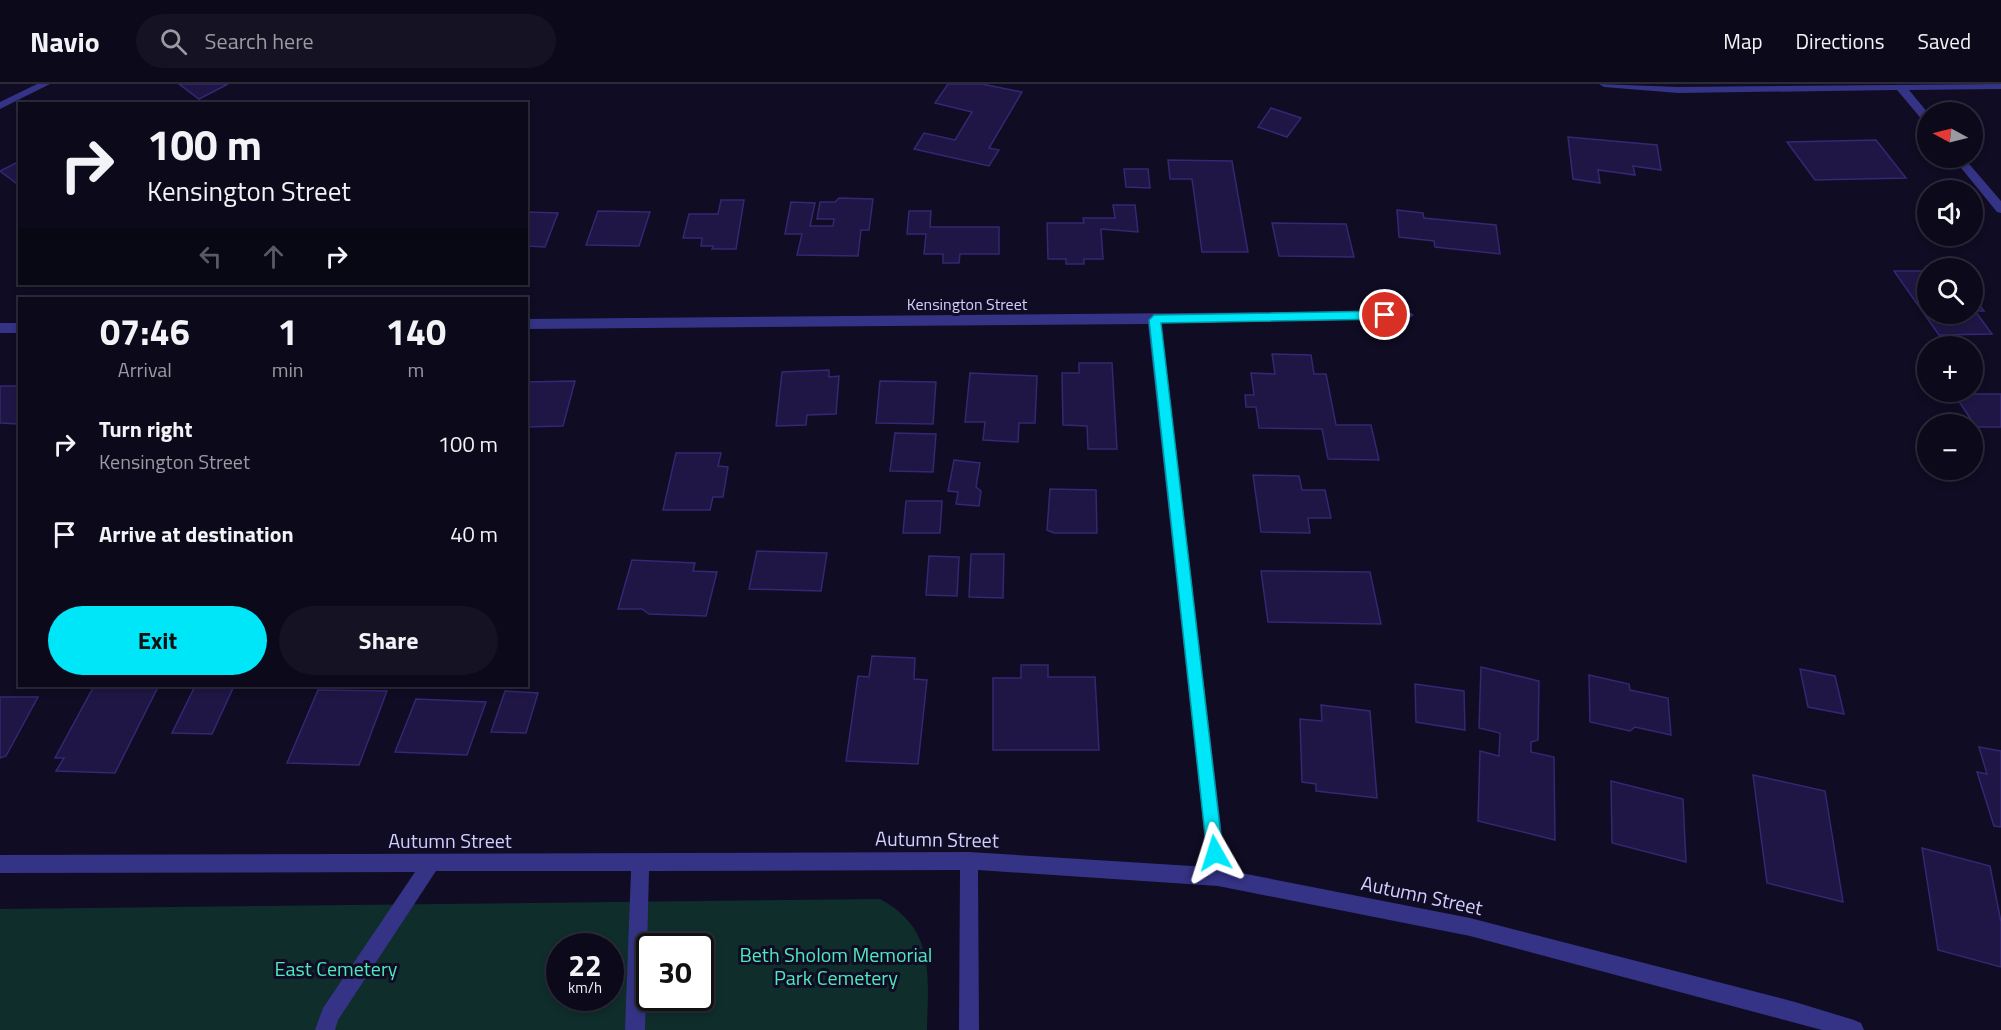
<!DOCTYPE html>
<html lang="en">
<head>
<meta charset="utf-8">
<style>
  body { margin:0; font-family:"Titillium Web",sans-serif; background:#141223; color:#f1f3f6; height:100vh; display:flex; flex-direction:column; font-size:22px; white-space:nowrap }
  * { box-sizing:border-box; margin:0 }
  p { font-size:20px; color:#9a9aa2 }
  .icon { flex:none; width:33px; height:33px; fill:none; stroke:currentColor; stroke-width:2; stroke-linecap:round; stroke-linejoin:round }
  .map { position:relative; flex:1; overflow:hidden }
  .sheet { position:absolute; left:18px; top:213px; width:510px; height:390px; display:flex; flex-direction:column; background:#0b091a; border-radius:0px; box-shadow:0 3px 9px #0003,0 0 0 2px #2b2a39 }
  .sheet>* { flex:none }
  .guide { position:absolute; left:18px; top:18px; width:510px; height:183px; border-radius:0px; box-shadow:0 3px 9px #0003,0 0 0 2px #2b2a39; background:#0b091a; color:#f1f3f6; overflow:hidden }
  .needle { width:39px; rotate:277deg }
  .controls { position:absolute; left:1917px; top:18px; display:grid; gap:12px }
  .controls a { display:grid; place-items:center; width:66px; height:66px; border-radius:50%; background:#0b091a; box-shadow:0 3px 9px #0003,0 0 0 2px #2b2a39; font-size:30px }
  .speed { position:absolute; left:546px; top:849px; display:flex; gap:12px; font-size:30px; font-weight:700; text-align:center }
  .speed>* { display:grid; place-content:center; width:78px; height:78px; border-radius:50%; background:#0b091a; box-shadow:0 3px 9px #0003,0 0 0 2px #2b2a39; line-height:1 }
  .speed small { font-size:15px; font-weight:400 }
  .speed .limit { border:3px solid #111; border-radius:9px; background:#fff; color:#111 }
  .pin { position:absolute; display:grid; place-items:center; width:51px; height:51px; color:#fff; margin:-26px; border:3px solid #fff; border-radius:50%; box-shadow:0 2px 6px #0007 }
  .me { position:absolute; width:66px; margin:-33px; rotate:354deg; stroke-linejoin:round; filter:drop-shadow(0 0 4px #0008) }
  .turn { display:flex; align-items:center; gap:21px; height:126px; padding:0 30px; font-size:27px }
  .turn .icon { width:78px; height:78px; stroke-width:2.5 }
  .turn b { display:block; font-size:42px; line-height:51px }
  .lanes { display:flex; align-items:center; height:57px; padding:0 30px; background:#0003; justify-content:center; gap:30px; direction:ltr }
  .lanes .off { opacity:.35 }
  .eta { display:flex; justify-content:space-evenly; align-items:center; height:102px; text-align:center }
  .eta b { font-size:36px; font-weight:700; line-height:42px }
  .button { display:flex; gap:12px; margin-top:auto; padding:12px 30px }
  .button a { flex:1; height:69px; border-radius:36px; background:#00e6f9; color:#111; font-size:24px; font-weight:700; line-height:69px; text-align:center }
  .button a+a { background:#141223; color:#f1f3f6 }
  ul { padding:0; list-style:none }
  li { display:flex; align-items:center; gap:18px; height:90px; padding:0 30px }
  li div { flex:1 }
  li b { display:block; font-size:22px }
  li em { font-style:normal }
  header { display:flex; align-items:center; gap:36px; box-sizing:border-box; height:84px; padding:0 30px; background:#0b091a; border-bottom:2px solid #2b2a39 }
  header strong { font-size:28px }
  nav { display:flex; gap:33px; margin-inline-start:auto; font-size:21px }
  .search { width:420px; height:54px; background:#141223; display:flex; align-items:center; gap:15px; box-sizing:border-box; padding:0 21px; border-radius:33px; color:#9a9aa2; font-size:22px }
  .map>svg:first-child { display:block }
  .green { fill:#0e2d2b; fill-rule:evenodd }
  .building { fill:#1f1645; stroke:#342773; stroke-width:1.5 }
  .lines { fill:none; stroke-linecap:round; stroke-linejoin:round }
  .minor { fill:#343386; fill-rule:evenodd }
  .route { fill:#00e6f9; stroke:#0096a2; stroke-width:1.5 }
  .labels { text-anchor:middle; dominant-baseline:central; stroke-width:6; stroke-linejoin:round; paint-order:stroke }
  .street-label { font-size:16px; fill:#d2ceff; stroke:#0f0c23 }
  .near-street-label { font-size:20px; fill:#d2ceff; stroke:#0f0c23 }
  .near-park-label { font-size:20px; fill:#50e8be; stroke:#0f0c23 }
</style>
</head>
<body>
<header>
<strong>Navio</strong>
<div class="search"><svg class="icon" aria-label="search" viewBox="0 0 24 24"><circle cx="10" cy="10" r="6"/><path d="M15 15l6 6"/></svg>Search here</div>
<nav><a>Map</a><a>Directions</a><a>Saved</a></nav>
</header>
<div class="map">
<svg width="2001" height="946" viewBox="0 0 2001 946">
  <rect width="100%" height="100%" fill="#0f0c23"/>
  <path class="green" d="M880,815c56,30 48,76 47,131h-927v-121zM560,862h50v52h-50zM650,862h50v52h-50z"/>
  <g class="building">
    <polygon points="179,0 228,0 199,15"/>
    <polygon points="948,0 982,0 1022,8 989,64 999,66 989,82 914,65 924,49 955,56 972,28 935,19"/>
    <polygon points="1271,24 1301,34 1287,53 1258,43"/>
    <polygon points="1568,53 1657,61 1661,86 1633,82 1635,91 1598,86 1600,99 1573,95"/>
    <polygon points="1876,56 1906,94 1815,96 1787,58"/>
    <polygon points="1168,76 1232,77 1248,168 1202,168 1192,95 1170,95"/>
    <polygon points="20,77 20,102 0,87"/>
    <polygon points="1124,85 1148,85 1150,104 1126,103"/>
    <polygon points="839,114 873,115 869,146 861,146 858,172 797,171 802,150 785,150 791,118 815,119 810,142 833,142 834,135 817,135 820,118 835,118"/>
    <polygon points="721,116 744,116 736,165 712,165 713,162 701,162 702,154 683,154 689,130 718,130"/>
    <polygon points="1113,121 1135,121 1138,148 1101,145 1103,175 1084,175 1084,180 1066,180 1066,175 1048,175 1047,139 1084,139 1083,134 1115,134"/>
    <polygon points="1397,126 1423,129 1424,134 1496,141 1500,170 1435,163 1434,157 1399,153"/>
    <polygon points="598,127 650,128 639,162 586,161"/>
    <polygon points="909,127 931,127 930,143 999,143 999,170 960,170 959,179 943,179 943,170 924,170 926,150 907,150"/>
    <polygon points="526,128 558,129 545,163 526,162"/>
    <polygon points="1272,139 1346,140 1354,173 1279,172"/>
    <polygon points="1894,187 1928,187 1928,230 1972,230 1972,212 1984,227 1975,227 1992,250 1939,251"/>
    <polygon points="1272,270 1311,271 1314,290 1326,290 1336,341 1371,341 1379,376 1328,375 1322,345 1259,344 1256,323 1246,323 1245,311 1254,311 1251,289 1275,290"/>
    <polygon points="1079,279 1112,279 1117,365 1088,365 1087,342 1063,341 1062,289 1079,289"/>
    <polygon points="829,286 829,293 839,292 836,330 807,331 806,341 776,342 782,288"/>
    <polygon points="970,289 1037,292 1035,339 1019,339 1018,358 983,356 985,338 965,338"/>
    <polygon points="575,297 563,342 526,343 526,298"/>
    <polygon points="880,297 936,298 933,340 876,339"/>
    <polygon points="0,302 20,302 18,340 0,339"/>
    <polygon points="1954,310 2001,310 2001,343 1976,343"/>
    <polygon points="895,349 936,350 933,388 890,387"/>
    <polygon points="676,369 721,369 718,382 728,383 723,413 713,413 710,426 663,426"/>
    <polygon points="954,376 980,379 976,403 981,407 979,422 956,420 958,408 948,407"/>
    <polygon points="1253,391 1299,392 1302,406 1325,406 1331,434 1308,434 1310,449 1261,448"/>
    <polygon points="1050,405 1096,406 1097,449 1054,449 1047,446"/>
    <polygon points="906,417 942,417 940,449 903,449"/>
    <polygon points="757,467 827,469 821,507 749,505"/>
    <polygon points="971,470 1004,470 1003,514 969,513"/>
    <polygon points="929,472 959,473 957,512 926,511"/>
    <polygon points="632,476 695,479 693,487 717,488 706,532 649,530 642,525 618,525"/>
    <polygon points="1261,487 1370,488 1381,540 1268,538"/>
    <polygon points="872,572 915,574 914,595 927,596 918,680 846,677 858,592 869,593"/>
    <polygon points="1021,581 1048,581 1048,593 1095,593 1099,666 993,666 993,594 1021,594"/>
    <polygon points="1481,583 1539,597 1538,656 1531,658 1531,668 1554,673 1555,756 1478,737 1480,667 1499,672 1500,649 1479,644"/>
    <polygon points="1800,585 1835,592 1844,630 1808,623"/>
    <polygon points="1589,591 1629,600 1630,606 1668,614 1671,651 1635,643 1630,647 1590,638"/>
    <polygon points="1415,600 1464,607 1465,646 1416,638"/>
    <polygon points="94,602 158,603 115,689 56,687 64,674 55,674"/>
    <polygon points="195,602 234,602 212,650 172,649"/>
    <polygon points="318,606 387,607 359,681 287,679"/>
    <polygon points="505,607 538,609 526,649 491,648"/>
    <polygon points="0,613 38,613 6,672 0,674"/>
    <polygon points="416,615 486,618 467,671 395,668"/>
    <polygon points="1321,621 1370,627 1377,714 1316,707 1316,700 1302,698 1300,635 1322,637"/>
    <polygon points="1979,663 2001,667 2001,743 1994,742 1977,688 1987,690"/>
    <polygon points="1753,691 1825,707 1843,818 1767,799"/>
    <polygon points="1611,697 1683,715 1686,778 1612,759"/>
    <polygon points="1922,764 1990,782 2001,838 2001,883 1938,866"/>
  </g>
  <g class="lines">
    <g class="minor">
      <polygon points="37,0 50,0 0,25 0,18"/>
      <polygon points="1599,0 1678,3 2001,0 2001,5 1909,6 1928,29 1928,39 1924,38 1897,6 1678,9 1604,3"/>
      <polygon points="1953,74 1964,74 2001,117 2001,129 1997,128"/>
      <polygon points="1408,227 1414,231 1408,235 1161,239 1226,786 1470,834 1795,918 1854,936 1861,939 1864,946 1822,946 1470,852 1218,802 978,786 979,946 959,946 960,786 649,787 645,946 625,946 631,787 436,787 338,936 335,946 315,946 323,924 415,788 0,789 0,771 969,768 1208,783 1148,240 526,245 526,235"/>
      <rect x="0" y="239" width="20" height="10"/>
    </g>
  </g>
  <polygon class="route" points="1385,227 1391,231 1385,235 1161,239 1223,769 1221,775 1215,777 1209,775 1207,769 1149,236 1154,231"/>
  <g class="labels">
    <g class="street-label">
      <text x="967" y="220">Kensington Street</text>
    </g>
    <g class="near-street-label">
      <text transform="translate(937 755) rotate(1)">Autumn Street</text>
      <text x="450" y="756">Autumn Street</text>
      <text transform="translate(1422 811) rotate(12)">Autumn Street</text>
    </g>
    <g class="near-park-label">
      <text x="836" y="870">Beth Sholom Memorial<tspan x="836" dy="23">Park Cemetery</tspan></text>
      <text x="336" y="884">East Cemetery</text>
    </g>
  </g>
</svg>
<div class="controls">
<a><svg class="needle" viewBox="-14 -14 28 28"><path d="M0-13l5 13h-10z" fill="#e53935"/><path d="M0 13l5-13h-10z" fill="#9a9aa2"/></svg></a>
<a><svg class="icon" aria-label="sound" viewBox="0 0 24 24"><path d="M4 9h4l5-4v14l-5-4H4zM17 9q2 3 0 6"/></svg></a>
<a><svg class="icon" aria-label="search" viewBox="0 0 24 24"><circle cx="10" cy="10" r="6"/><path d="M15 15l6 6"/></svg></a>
<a>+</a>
<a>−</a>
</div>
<div class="speed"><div>22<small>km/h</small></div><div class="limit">30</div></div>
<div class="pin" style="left:1385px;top:231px;background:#d93025"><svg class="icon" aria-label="arrive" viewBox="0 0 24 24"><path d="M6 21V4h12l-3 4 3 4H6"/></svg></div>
<svg class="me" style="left:1215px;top:769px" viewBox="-20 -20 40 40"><path d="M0-17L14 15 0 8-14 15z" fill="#00e6f9" stroke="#fff" stroke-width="4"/></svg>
<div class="guide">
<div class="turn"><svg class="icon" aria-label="right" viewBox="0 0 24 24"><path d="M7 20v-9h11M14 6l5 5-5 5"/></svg><div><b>100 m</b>Kensington Street</div></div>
<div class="lanes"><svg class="icon off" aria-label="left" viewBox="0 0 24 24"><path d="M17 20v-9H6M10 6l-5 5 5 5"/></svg><svg class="icon off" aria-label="ahead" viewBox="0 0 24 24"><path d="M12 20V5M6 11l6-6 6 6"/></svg><svg class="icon" aria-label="right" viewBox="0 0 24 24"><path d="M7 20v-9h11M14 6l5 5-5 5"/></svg></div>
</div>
<section class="sheet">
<div class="eta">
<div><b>07:46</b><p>Arrival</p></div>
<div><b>1</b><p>min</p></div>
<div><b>140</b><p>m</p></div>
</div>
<ul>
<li><svg class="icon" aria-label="right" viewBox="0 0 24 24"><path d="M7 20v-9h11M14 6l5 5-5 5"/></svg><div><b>Turn right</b><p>Kensington Street</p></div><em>100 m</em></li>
<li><svg class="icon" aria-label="arrive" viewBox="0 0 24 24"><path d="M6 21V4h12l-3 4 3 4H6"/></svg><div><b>Arrive at destination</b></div><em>40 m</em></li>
</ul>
<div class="button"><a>Exit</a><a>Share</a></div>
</section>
</div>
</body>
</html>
